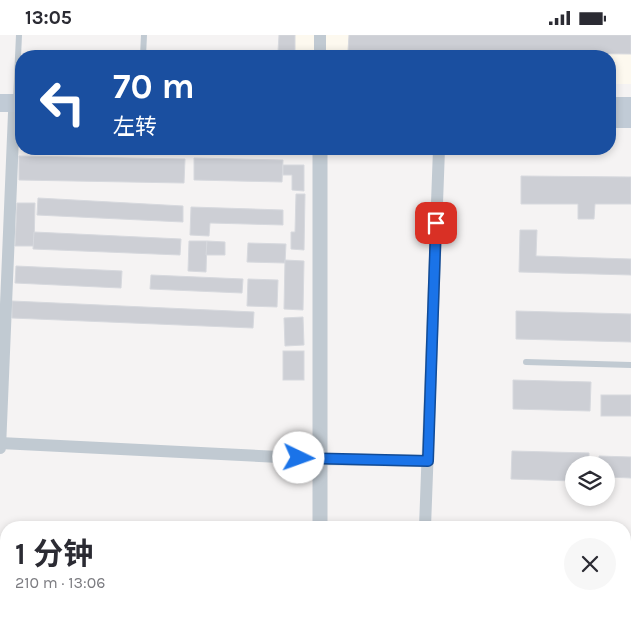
<!DOCTYPE html>
<html lang="zh">
<head>
<meta charset="utf-8">
<style>
  body { margin:0; font-family:Karla,"Noto Sans SC",sans-serif; background:#f7f7f7; color:#2b2b33; height:100vh; display:flex; flex-direction:column; font-size:19px; white-space:nowrap }
  * { box-sizing:border-box; margin:0 }
  p { font-size:16px; color:#7c7c81 }
  .icon { flex:none; width:28px; height:28px; fill:none; stroke:currentColor; stroke-width:2; stroke-linecap:round; stroke-linejoin:round }
  .map { position:relative; flex:1; overflow:hidden }
  .side { position:absolute; left:0px; top:486px; width:631px; height:96px; display:flex; flex-direction:column; background:#fff; border-radius:20px 20px 0 0; box-shadow:0 2px 8px #0003 }
  .side>* { flex:none }
  .banner { position:absolute; left:15px; top:15px; width:601px; height:105px; border-radius:20px; box-shadow:0 2px 8px #0003; background:#1a4fa0; color:#fff; overflow:hidden }
  .controls { position:absolute; left:565px; top:421px; display:grid; gap:10px }
  .controls a { display:grid; place-items:center; width:50px; height:50px; border-radius:50%; background:#fff; box-shadow:0 2px 8px #0003; font-size:25px }
  .pin { position:absolute; display:grid; place-items:center; width:42px; height:42px; color:#fff; margin:-21px; border-radius:10px; box-shadow:0 2px 8px #0006 }
  .me { position:absolute; width:55px; margin:-28px; rotate:93deg; stroke-linejoin:round; filter:drop-shadow(0 0 4px #0008) }
  .turn { display:flex; align-items:center; gap:18px; height:105px; padding:0 15px; font-size:22px }
  .turn .icon { width:65px; height:65px; stroke-width:2.5 }
  .turn b { display:block; font-size:35px; line-height:42px }
  .round { display:grid; place-items:center; flex:none; width:52px; height:52px; border-radius:26px; background:#f7f7f7 }
  .summary { display:flex; align-items:center; justify-content:space-between; height:85px; padding:0 15px }
  h1 { font-size:30px; font-weight:700; line-height:38px }
  .status { display:flex; justify-content:space-between; align-items:center; height:35px; padding:0 25px; background:#fff; direction:ltr }
  .status svg { height:14px; fill:currentColor }
  .map>svg:first-child { display:block }
  .commercial { fill:#fdf9ef }
  .building { fill:#cdcfd5; stroke:#d7d9de }
  .lines { fill:none; stroke-linecap:round; stroke-linejoin:round }
  .service { stroke:#c1cad2; stroke-width:6 }
  .minor { stroke:#c1cad2; stroke-width:12 }
  .tertiary { stroke:#c1cad2; stroke-width:15 }
  .secondary { stroke:#c1cbd6; stroke-width:18 }
  .route-casing { stroke:#114b97; stroke-width:12 }
  .route { stroke:#1a73e8; stroke-width:9 }
</style>
</head>
<body>
<div class="status"><b>13:05</b><svg viewBox="0 0 49 12"><path d="M0 12V9h3v3zM5 12V6h3v6zM10 12V3h3v9zM15 12V0h3v12zM26 1h20v11H26zM47 4h2v5h-2z"/></svg></div>
<div class="map">
<svg width="631" height="582" viewBox="0 0 631 582">
  <rect width="100%" height="100%" fill="#f5f3f3"/>
  <polygon class="commercial" points="279,0 631,0 631,49 610,49 610,21 278,21"/>
  <g class="building">
    <polygon points="279,0 295,0 295,16 278,16"/>
    <polygon points="349,0 631,0 631,19 348,16"/>
    <polygon points="19,121 185,124 184,148 19,145"/>
    <polygon points="194,123 283,125 282,147 194,145"/>
    <polygon points="283,130 304,130 304,156 292,155 292,140 283,140"/>
    <polygon points="521,141 631,142 631,169 595,169 594,184 578,184 578,169 521,169"/>
    <polygon points="296,159 305,159 304,215 291,214 291,197 295,197"/>
    <polygon points="38,163 183,171 183,187 37,180"/>
    <polygon points="17,168 35,168 34,211 15,211"/>
    <polygon points="191,172 283,175 283,190 210,188 209,201 190,200"/>
    <polygon points="520,195 537,195 536,221 631,224 631,240 519,237"/>
    <polygon points="34,197 181,204 180,220 33,214"/>
    <polygon points="189,206 207,206 206,237 188,236"/>
    <polygon points="207,206 225,207 225,220 206,220"/>
    <polygon points="248,208 286,209 285,228 247,227"/>
    <polygon points="285,225 304,226 303,275 284,274"/>
    <polygon points="16,231 122,236 121,253 15,248"/>
    <polygon points="151,240 243,244 242,258 150,254"/>
    <polygon points="248,244 278,245 277,272 247,271"/>
    <polygon points="12,266 254,277 253,293 12,283"/>
    <polygon points="516,276 631,279 631,307 516,304"/>
    <polygon points="303,282 304,310 285,311 284,283"/>
    <rect x="283" y="316" width="21" height="29"/>
    <polygon points="513,345 591,347 590,376 513,374"/>
    <rect x="601" y="360" width="30" height="21"/>
    <polygon points="512,416 589,418 589,430 574,430 574,446 511,444"/>
    <polygon points="599,421 631,422 631,443 606,442 606,430 599,430"/>
  </g>
  <g class="lines">
    <g class="service">
      <polyline points="143,21 144,0"/>
      <polyline points="16,66 19,0"/>
      <polyline points="526,327 631,330"/>
    </g>
    <g class="minor">
      <polyline points="320,21 320,0"/>
      <polyline points="0,408 319,424 428,426"/>
      <polyline points="0,413 14,78"/>
      <polyline points="425,492 439,114"/>
      <polyline points="421,582 421,576"/>
    </g>
    <g class="tertiary">
      <polyline points="320,492 320,114"/>
      <polyline points="320,576 320,582"/>
    </g>
    <g class="secondary">
      <polyline points="0,68 21,68"/>
      <polyline points="610,71 631,71"/>
      <polyline points="610,84 631,84"/>
    </g>
  </g>
  <g class="lines">
    <g class="route-casing">
      <polyline id="route" points="299,423 428,426 436,188"/>
    </g>
    <use href="#route" class="route"/>
  </g>
</svg>
<div class="controls">
<a><svg class="icon" aria-label="layers" viewBox="0 0 24 24"><path d="M12 4l9 5-9 5-9-5zM3 14l9 5 9-5"/></svg></a>
</div>
<div class="pin" style="left:436px;top:188px;background:#d93025"><svg class="icon" aria-label="arrive" viewBox="0 0 24 24"><path d="M6 21V4h12l-3 4 3 4H6"/></svg></div>
<svg class="me" style="left:299px;top:423px" viewBox="-20 -20 40 40"><circle r="19" fill="#fff"/><path d="M0-13L10 11 0 6-10 11z" fill="#1a73e8"/></svg>
<div class="banner">
<div class="turn"><svg class="icon" aria-label="left" viewBox="0 0 24 24"><path d="M17 20v-9H6M10 6l-5 5 5 5"/></svg><div><b>70 m</b>左转</div></div>
</div>
<section class="side">
<div class="summary"><div><h1>1 分钟</h1><p>210 m · 13:06</p></div><a class="round"><svg class="icon" aria-label="close" viewBox="0 0 24 24"><path d="M6 6l12 12M18 6L6 18"/></svg></a></div>
</section>
</div>
</body>
</html>
